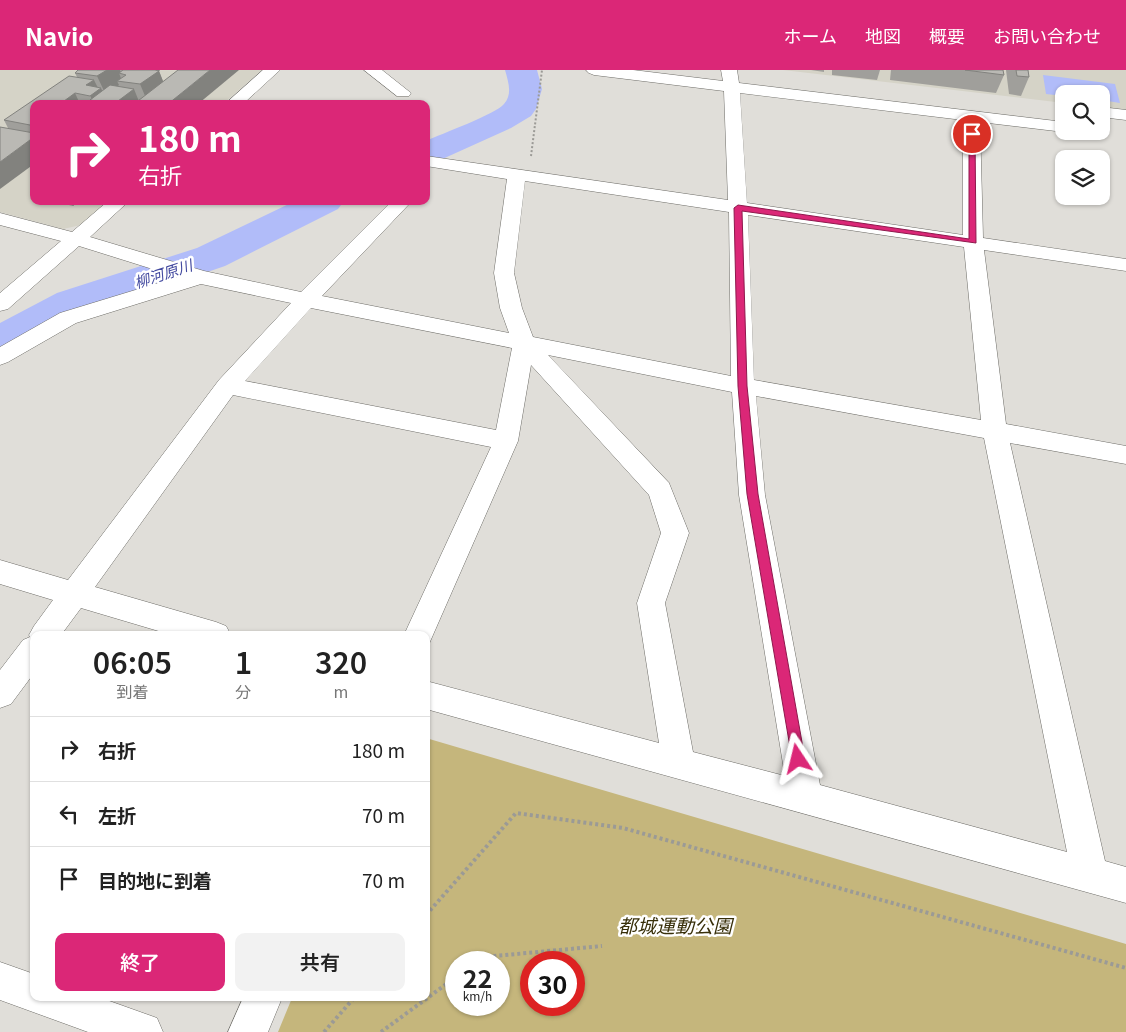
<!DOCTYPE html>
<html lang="ja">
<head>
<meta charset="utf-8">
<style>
  body { margin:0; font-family:Georgia,"Noto Sans JP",serif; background:#f2f2f2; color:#222; height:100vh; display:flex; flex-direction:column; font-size:19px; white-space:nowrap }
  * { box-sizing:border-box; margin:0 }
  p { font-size:16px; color:#767676 }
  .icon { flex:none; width:28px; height:28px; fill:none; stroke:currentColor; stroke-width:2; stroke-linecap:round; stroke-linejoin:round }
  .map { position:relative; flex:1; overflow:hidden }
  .panel { position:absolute; left:30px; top:561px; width:400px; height:370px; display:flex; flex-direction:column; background:#fff; border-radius:10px; box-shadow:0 1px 4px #0004 }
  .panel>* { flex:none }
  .banner { position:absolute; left:30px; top:30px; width:400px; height:105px; border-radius:10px; box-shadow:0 1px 4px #0004; background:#db2777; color:#fff; overflow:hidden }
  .controls { position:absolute; left:1055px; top:15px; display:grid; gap:10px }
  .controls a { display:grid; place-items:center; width:55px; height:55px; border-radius:10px; background:#fff; box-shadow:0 1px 4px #0004; font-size:25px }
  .speed { position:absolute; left:445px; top:881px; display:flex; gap:10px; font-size:25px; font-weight:700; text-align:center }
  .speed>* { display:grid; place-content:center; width:65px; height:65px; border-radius:50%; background:#fff; box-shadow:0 1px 4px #0004; line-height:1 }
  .speed small { font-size:12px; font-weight:400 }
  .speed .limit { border:8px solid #d22; background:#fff; color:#111 }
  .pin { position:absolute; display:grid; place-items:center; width:42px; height:42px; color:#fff; margin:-21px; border:2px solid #fff; border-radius:50%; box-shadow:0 1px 5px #0007 }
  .me { position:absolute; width:55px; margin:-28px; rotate:350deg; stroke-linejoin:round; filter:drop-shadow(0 0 4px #0008) }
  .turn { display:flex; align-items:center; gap:18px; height:105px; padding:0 25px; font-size:22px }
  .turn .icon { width:65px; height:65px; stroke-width:2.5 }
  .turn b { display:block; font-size:35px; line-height:42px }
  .eta { display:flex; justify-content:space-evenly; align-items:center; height:85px; text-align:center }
  .eta b { font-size:30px; font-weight:600; line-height:35px }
  .action { display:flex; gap:10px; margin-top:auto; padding:10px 25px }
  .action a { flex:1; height:58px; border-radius:10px; background:#db2777; color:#fff; font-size:20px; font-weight:600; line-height:58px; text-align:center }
  .action a+a { background:#f2f2f2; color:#222 }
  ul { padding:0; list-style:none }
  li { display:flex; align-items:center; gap:15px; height:65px; padding:0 25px; border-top:1px solid #e0e0e0 }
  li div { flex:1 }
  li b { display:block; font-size:19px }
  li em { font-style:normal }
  header { display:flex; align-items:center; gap:30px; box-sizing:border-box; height:70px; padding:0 25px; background:#db2777; color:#fff }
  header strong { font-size:24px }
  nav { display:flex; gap:28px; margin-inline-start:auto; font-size:18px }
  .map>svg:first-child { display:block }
  .built { fill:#d5d3c7 }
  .green { fill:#c5b67c; fill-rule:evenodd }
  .water { fill:#b1bcf9 }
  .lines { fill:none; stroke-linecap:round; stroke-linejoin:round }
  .river { fill:#b1bcf9; fill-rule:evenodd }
  .minor-casing { stroke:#6e6d68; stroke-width:1 }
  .path-far1 { stroke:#9b9a96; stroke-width:2; stroke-dasharray:2 2; stroke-linecap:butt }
  .path { stroke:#9b9a96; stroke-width:4; stroke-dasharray:3 3; stroke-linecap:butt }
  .minor { fill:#fff; fill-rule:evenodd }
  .wall { fill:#a09f9b }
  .shaded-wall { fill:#82827e }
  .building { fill:#bab9b4; stroke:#82827e }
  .route { fill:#db2777; stroke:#8e194d }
  .labels { text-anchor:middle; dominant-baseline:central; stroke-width:5; stroke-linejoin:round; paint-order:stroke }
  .far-water-label { font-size:15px; font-style:italic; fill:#42499f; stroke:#fff }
  .near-park-label { font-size:19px; font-style:italic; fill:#382f09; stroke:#fff }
</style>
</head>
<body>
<header>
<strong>Navio</strong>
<nav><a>ホーム</a><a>地図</a><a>概要</a><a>お問い合わせ</a></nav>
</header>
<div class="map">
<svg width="1126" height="962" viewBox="0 0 1126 962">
  <rect width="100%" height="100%" fill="#e0ded9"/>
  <g class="built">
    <polygon points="0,0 262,0 223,34 34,34 34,131 109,131 81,155 63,159 0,142"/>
    <polygon points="783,0 1126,0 1126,41 1101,38 1101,24 1064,24 1064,33"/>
  </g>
  <path class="green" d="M426,668l700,206v88h-848l14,-34h134zM456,892h43v43h-43zM531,892h43v43h-43z"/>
  <polygon class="water" points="1043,5 1115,14 1120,33 1101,30 1101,24 1064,24 1064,26 1046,24"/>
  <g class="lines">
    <g class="river">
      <path d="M505,0h32l5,19 -6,20 -5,7 -20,12 -73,33 -12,4v-24c15,-7 70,-27 78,-37 9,-10 4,-23 1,-34z"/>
      <polygon points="295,131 344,131 338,139 225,196 87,243 16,281 0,286 0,253 57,223 197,178"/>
    </g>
    <g class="minor-casing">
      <g id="minor">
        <polygon points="263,0 280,0 243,34 225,34"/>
        <polygon points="364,0 382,0 411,23 409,26 397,26"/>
        <path d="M586,0h47l90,11 -2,-11h16l2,13 325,39v9h3l-3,1 -84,-10 3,116 143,21v12l-142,-21 22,174 120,22v18l-116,-21 95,418 21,6v36l-700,-194v-28l233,62 -22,-140 24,-70 -12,-38 -118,-130 -13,76 -89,203 -3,1v-10h-22l87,-188 -258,-52 -138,192 121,35 10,4 5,9h-59l-91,-27 -20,27h-27v38l-23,31 -11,4v-38l23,-30 7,-3 -1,-2 5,-9 19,-26 -53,-16v-24l68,20 151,-200 72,-77 -90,-19 -125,39 -68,39 -8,3v-18l60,-34 118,-36 -99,-31 -71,63 -8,2v-18l61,-52 -61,-16v-12l72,19 36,-31h21l-39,36 114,34 97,21 91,-91h20l-90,95 187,37 -9,-25 -6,-35 13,-94 -81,-13v-10l302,44 -4,-109 -130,-16 -5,-2zM740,23l223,27v115l-216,-32zM525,111l204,31 2,164 -198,-39 -11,-29 -8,-35zM748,145l216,32 17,173 -227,-40zM311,238l201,40 -16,82 -251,-49zM548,285l184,37 7,103 46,281 -92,-24 -28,-149 24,-70 -20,-50zM756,326l228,42 83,414 -247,-67 -55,-290z"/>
        <polygon points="1101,37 1126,40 1126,50 1101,47"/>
        <polygon points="0,892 34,904 34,928 101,928 157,948 163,962 88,962 0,930"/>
        <polygon points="243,928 282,928 268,962 228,962"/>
      </g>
    </g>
    <polyline class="path-far1" points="531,86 542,0"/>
    <g class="path">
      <polyline points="426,845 516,743 623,758 1126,898"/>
      <polyline points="477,892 484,887 602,876"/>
      <polyline points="324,962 354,928"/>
      <polyline points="381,962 456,907"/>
    </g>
    <use href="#minor" class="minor"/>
  </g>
  <g class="wall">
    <polygon points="78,0 160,0 159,1 163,11 198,34 34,34 34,94 8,58 4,50 77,7 75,3"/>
    <polygon points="811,0 824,0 824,2"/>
    <polygon points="832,0 880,0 877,10 832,5"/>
    <polygon points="891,0 1003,0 1004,5 996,23 890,10"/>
    <polygon points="1006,0 1028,0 1029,7 1021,26 1009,24"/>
    <polygon points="52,131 78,131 73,136"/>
  </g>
  <g class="shaded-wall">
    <polygon points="107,0 120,0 121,4 119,3 122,11 117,11 119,15 106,25 97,6"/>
    <polygon points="158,0 160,0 159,1 166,19 148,33 140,14 158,1"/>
    <polygon points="210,0 239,0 198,34 168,34"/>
    <polygon points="94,10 99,20 101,18 108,33 92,30 86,15"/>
    <polygon points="134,19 140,34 114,34"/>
    <polygon points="75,23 80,34 60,34"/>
    <polygon points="34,52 34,62 30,55"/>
    <polygon points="34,67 34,94 0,119 0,92"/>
    <polygon points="71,131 78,131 73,136"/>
  </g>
  <g class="building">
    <polygon points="78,0 107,0 97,6 75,3"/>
    <polygon points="123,0 155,0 159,1 140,14 117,11 126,5 119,3"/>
    <polygon points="178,0 210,0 168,34 134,34"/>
    <polygon points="965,0 1003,0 1004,5"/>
    <polygon points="1016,0 1028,0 1029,7 1017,6"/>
    <polygon points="69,6 94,10 86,15 101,18 90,26 75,23 60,34 34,34 34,52 30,55 4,50"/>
    <polygon points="110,15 134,19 114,34 90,30"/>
    <polygon points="0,57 34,63 34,67 0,92"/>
  </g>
  <polygon class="route" points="969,62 975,64 976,173 742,141 747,316 758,424 805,689 803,694 798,695 794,694 792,689 747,424 738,316 734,138 738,135 969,169"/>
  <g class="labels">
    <g class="far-water-label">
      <text transform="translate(163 203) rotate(-18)">柳河原川</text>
    </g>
    <g class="near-park-label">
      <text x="675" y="854">都城運動公園</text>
    </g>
  </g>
</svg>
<div class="controls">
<a><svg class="icon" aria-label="search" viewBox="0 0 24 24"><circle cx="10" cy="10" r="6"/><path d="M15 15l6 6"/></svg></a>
<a><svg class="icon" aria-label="layers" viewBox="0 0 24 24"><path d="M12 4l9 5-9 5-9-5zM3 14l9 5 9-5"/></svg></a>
</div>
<div class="speed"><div>22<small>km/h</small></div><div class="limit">30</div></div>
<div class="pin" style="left:972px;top:64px;background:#d93025"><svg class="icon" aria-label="arrive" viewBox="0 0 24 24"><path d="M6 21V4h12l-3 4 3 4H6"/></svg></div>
<svg class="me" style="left:798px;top:689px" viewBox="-20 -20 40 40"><path d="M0-17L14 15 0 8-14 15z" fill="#db2777" stroke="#fff" stroke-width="4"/></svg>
<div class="banner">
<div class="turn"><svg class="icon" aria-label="right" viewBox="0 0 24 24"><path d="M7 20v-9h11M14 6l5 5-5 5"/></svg><div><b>180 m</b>右折</div></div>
</div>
<section class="panel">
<div class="eta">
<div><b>06:05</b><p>到着</p></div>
<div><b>1</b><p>分</p></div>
<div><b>320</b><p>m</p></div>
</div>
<ul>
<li><svg class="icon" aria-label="right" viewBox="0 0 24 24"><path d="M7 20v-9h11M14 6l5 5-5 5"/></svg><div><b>右折</b></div><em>180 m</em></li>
<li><svg class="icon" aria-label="left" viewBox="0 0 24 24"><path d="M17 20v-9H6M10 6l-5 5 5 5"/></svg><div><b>左折</b></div><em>70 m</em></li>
<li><svg class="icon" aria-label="arrive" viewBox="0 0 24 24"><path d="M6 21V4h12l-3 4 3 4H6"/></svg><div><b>目的地に到着</b></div><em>70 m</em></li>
</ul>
<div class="action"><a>終了</a><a>共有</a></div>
</section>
</div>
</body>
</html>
